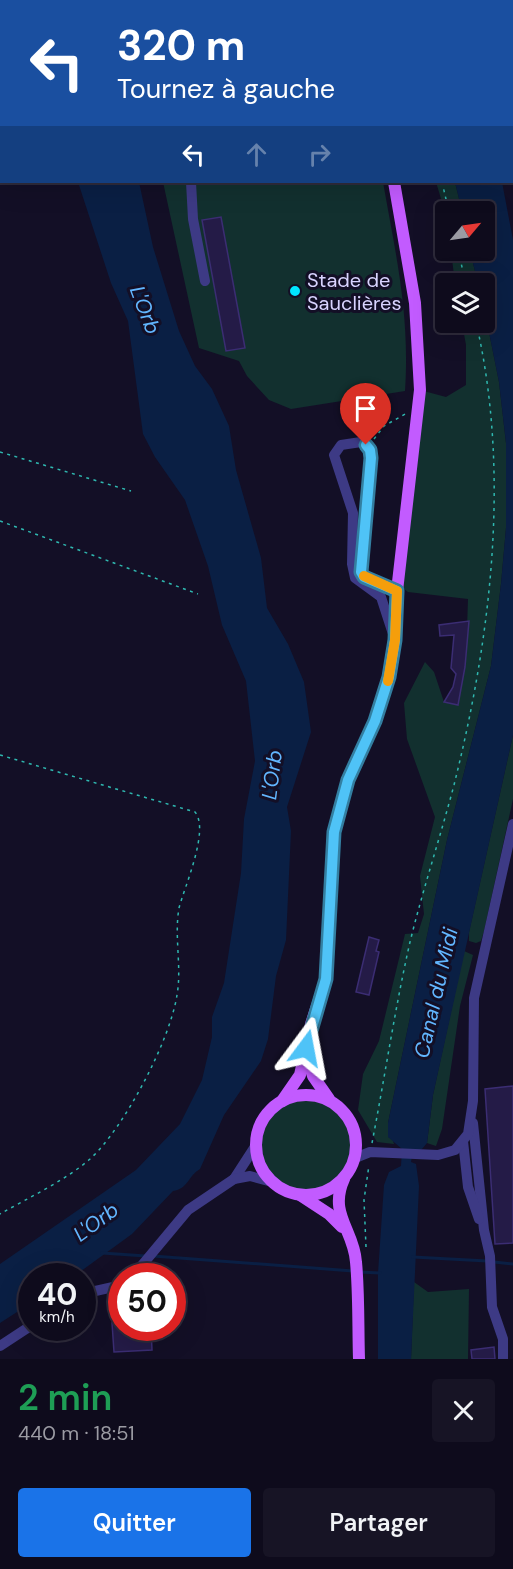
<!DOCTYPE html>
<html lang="fr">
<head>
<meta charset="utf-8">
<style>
  body { margin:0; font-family:"DM Sans",sans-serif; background:#171425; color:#f1f3f6; height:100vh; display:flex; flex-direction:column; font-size:22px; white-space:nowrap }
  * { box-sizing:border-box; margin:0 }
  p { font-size:20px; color:#9b9ba3 }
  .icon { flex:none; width:33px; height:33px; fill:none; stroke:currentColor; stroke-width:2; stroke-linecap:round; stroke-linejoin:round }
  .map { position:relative; height:1359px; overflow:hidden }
  .drawer { display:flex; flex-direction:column; background:#0e0b1c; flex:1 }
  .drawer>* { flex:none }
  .banner { position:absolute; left:0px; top:0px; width:513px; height:183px; box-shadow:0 6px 24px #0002,0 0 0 2px #2e2b3b; background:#1a4fa0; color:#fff; overflow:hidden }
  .needle { width:39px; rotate:61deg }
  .fabs { position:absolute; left:435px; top:201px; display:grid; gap:12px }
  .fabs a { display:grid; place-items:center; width:60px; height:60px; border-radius:6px; background:#0e0b1c; box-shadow:0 6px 24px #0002,0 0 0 2px #2e2b3b; font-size:30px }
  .speed { position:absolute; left:18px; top:1263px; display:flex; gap:12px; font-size:30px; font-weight:700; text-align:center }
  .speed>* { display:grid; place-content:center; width:78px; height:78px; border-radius:50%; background:#0e0b1c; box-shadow:0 6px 24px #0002,0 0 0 2px #2e2b3b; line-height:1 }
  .speed small { font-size:15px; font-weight:400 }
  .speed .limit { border:9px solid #d22; background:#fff; color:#111 }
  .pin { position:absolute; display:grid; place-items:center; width:51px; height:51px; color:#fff; margin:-62px -26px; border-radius:50% 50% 50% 0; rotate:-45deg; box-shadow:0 0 6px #0007 }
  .pin .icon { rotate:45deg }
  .me { position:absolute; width:66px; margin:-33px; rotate:13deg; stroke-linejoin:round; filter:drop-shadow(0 0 4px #0008) }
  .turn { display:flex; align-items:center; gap:21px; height:126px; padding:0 18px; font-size:27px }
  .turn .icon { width:78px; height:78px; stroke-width:2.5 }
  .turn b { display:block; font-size:42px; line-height:51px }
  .lanes { display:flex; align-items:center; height:57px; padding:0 18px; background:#0003; justify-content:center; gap:30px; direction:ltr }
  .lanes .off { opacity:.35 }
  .round { display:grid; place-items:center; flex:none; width:63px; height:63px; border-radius:6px; background:#171425 }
  .overview { display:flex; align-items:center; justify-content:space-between; height:102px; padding:0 18px }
  h1 { font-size:36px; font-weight:600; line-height:45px; color:#1e9e55 }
  .primary-button { display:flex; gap:12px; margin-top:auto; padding:12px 18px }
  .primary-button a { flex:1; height:69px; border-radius:6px; background:#1a73e8; color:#fff; font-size:24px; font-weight:600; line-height:69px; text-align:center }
  .primary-button a+a { background:#171425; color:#f1f3f6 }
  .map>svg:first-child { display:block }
  .green { fill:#12302f }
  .water { fill:#0a1f44 }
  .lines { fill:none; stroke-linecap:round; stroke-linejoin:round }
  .stream { stroke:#0a1f44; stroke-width:3 }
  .building { fill:#241b47; stroke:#3b2d73; stroke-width:1.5 }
  .path { stroke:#2fb8b0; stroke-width:1.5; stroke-dasharray:3 4.5; stroke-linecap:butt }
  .minor { stroke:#3d3a85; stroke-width:10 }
  .major { stroke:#c25bff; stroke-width:12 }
  .route-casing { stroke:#337fa1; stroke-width:15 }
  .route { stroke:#4fc3f7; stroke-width:10 }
  .slow { stroke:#f59e0b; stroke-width:10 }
  .poi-dot { fill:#00e5ff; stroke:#130f26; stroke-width:2 }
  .labels { text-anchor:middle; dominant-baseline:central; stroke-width:6; stroke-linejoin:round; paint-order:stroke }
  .poi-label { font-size:20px; fill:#d9d4ff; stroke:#130f26; text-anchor:start }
  .water-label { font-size:21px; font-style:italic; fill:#62b6ff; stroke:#130f26 }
</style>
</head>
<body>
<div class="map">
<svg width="513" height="1359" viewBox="0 0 513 1359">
  <rect width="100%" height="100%" fill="#130f26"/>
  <g class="green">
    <path d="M163,182h220c13,74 27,132 22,209l-114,18 -22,-9 -22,-24 -8,-15 -40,-13z"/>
    <polygon points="436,182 455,182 462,211 445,212"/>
    <polygon points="451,251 470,251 478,283 455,283"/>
    <polygon points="485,312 499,382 506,443 506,528 501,584 491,666 447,840 388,1123 388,1137 392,1138 394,1144 377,1142 358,1110 363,1074 379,1041 405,934 418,933 424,914 420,876 435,817 407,739 404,703 425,662 434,672 444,702 458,705 466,659 468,599 408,592 398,584 420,390 446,397 466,385 466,345 462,323 484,322"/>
    <polygon points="513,735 513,799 484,931 481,941 476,943 469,941 469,932"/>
    <polygon points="464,951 473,955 460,1006 442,1129 436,1146 427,1143 433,1095"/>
    <circle cx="306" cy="1145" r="45"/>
    <polygon points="414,1282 428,1292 469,1289 468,1359 411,1359"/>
  </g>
  <g class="water">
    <path d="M78,182h61l14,65 26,84 16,35 17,23 17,37 7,44 25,88 6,50 21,36 16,38 7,50 -24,75 4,24 -5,109 -10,36 -8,63 -7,22 -37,54 -24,54c-12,7 -12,20 -27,22l-41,43 -55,40 -45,2 -1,27 -31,20v-59l136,-94 44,-46 22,-44 10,-43v-20l12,-34 17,-110 3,-54 11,-58 -9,-80 -24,-56 -14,-59 -23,-66 -30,-43 -12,-23 -15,-113 -17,-38z"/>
    <polygon points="455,182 502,182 513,240 513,735 433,1095 427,1143 422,1149 413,1151 411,1162 416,1164 419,1186 411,1359 378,1359 378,1273 384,1185 389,1172 401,1166 402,1149 388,1137 388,1123 447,840 491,666 501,584 506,528 506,443 499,382 485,312 484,284 478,283 470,251 484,250 484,212 462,211"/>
  </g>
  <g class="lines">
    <g class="stream">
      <polyline points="102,1253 146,1256"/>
      <polyline points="153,1256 353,1271"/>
      <polyline points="413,1257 487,1261"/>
      <polyline points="494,1262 513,1264"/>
      <polyline points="359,1272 380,1273"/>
    </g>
  </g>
  <g class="building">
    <polygon points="221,217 245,348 226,351 202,220"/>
    <polygon points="469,621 465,667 458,705 444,702 453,687 456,674 451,668 454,635 440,636 439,625"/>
    <polygon points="369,937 379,940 376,951 379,952 369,995 356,992"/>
    <polygon points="513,1086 513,1243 495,1244 485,1089"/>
    <polygon points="121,1322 122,1328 151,1328 152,1350 114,1352 112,1323"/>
    <polygon points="494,1347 495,1359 472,1359 471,1350"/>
  </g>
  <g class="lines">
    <g class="path">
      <polyline points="442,182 449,212"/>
      <polyline points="458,250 466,284"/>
      <polyline points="374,439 384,426 407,413"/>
      <polyline points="0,452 131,491"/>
      <polyline points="0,521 198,594"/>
      <path d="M0,755l195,57c15,18 -11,76 -16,96 -5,29 3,59 -2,87 -7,46 -53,133 -87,164 -24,21 -62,39 -90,55"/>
      <path d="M372,1143c13,-67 23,-135 38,-201 13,-53 30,-104 44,-157 37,-148 57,-312 22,-463"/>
      <polyline points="366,1247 364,1200 369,1165"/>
    </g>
    <g class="minor">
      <polyline points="394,0 394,2"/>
      <polyline points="468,0 469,2"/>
      <polyline points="512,171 513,179"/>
      <polyline points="191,182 193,219 205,281"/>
      <polyline points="393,634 381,597 355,578 352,564 353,513 334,455 341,445 361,442 370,450 361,572 364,577 397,591"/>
      <polyline points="473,1123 484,1230 490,1256 492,1307 503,1339 503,1359"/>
      <polyline points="463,1141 468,1187 479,1219"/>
      <polyline points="355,1158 370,1152 438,1155 455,1150 468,1134 473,1101 474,998 513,824"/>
      <polyline points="234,1179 256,1145"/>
      <polyline points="133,1276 188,1210 234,1179 250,1176 272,1182"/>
      <polyline points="82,1294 122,1285"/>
      <polyline points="0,1346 32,1325"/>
    </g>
    <g class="major">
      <polyline points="496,2 497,0"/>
      <polyline points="307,1057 313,1076 329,1099"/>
      <circle cx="306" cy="1145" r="50"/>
      <polyline points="282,1101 300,1075 311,1024 326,979 334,833 348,780 375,721 389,677 395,640 397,591 420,390 415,303 394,182"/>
      <path d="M344,1179c-16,35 10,51 12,83 3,32 2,65 3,97"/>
      <polyline points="300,1195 329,1214 342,1227"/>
    </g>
  </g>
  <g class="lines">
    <g class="route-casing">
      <polyline id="route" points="306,1048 326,979 334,832 348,780 375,721 389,677 395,640 397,591 364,577 361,572 371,458 370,450 366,445"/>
    </g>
    <use href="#route" class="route"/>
    <polyline class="slow" points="364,576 397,591 395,640 388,681"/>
  </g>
  <circle class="poi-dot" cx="295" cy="291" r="6"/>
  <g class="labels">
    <g class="poi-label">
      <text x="307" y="280">Stade de<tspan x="307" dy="23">Sauclières</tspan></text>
    </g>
    <g class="water-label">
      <text transform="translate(145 310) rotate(69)">L'Orb</text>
      <text transform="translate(272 775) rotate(-83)">L'Orb</text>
      <text transform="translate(436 993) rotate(-77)">Canal du Midi</text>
      <text transform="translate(96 1222) rotate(-37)">L'Orb</text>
    </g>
  </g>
</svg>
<div class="fabs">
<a><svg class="needle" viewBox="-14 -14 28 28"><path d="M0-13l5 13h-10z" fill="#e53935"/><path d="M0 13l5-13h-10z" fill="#9b9ba3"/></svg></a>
<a><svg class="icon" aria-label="layers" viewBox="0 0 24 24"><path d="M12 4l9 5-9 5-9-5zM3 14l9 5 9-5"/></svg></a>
</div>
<div class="speed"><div>40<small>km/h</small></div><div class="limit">50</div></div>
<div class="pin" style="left:366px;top:445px;background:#d93025"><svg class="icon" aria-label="arrive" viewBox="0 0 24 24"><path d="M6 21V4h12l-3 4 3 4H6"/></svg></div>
<svg class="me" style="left:306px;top:1048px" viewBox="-20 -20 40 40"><path d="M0-17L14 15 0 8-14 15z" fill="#4fc3f7" stroke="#fff" stroke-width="4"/></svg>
<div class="banner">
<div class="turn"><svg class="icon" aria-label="left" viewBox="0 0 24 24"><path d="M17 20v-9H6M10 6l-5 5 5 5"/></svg><div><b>320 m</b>Tournez à gauche</div></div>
<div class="lanes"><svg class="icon" aria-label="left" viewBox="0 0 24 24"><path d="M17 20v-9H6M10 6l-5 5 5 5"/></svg><svg class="icon off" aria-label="ahead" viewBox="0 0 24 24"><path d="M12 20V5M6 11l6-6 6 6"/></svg><svg class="icon off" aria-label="right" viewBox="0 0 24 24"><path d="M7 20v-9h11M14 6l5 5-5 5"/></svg></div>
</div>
</div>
<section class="drawer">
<div class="overview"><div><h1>2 min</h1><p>440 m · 18:51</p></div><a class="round"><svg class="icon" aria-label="close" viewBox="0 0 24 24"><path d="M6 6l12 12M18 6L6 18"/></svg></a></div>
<div class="primary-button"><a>Quitter</a><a>Partager</a></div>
</section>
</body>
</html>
